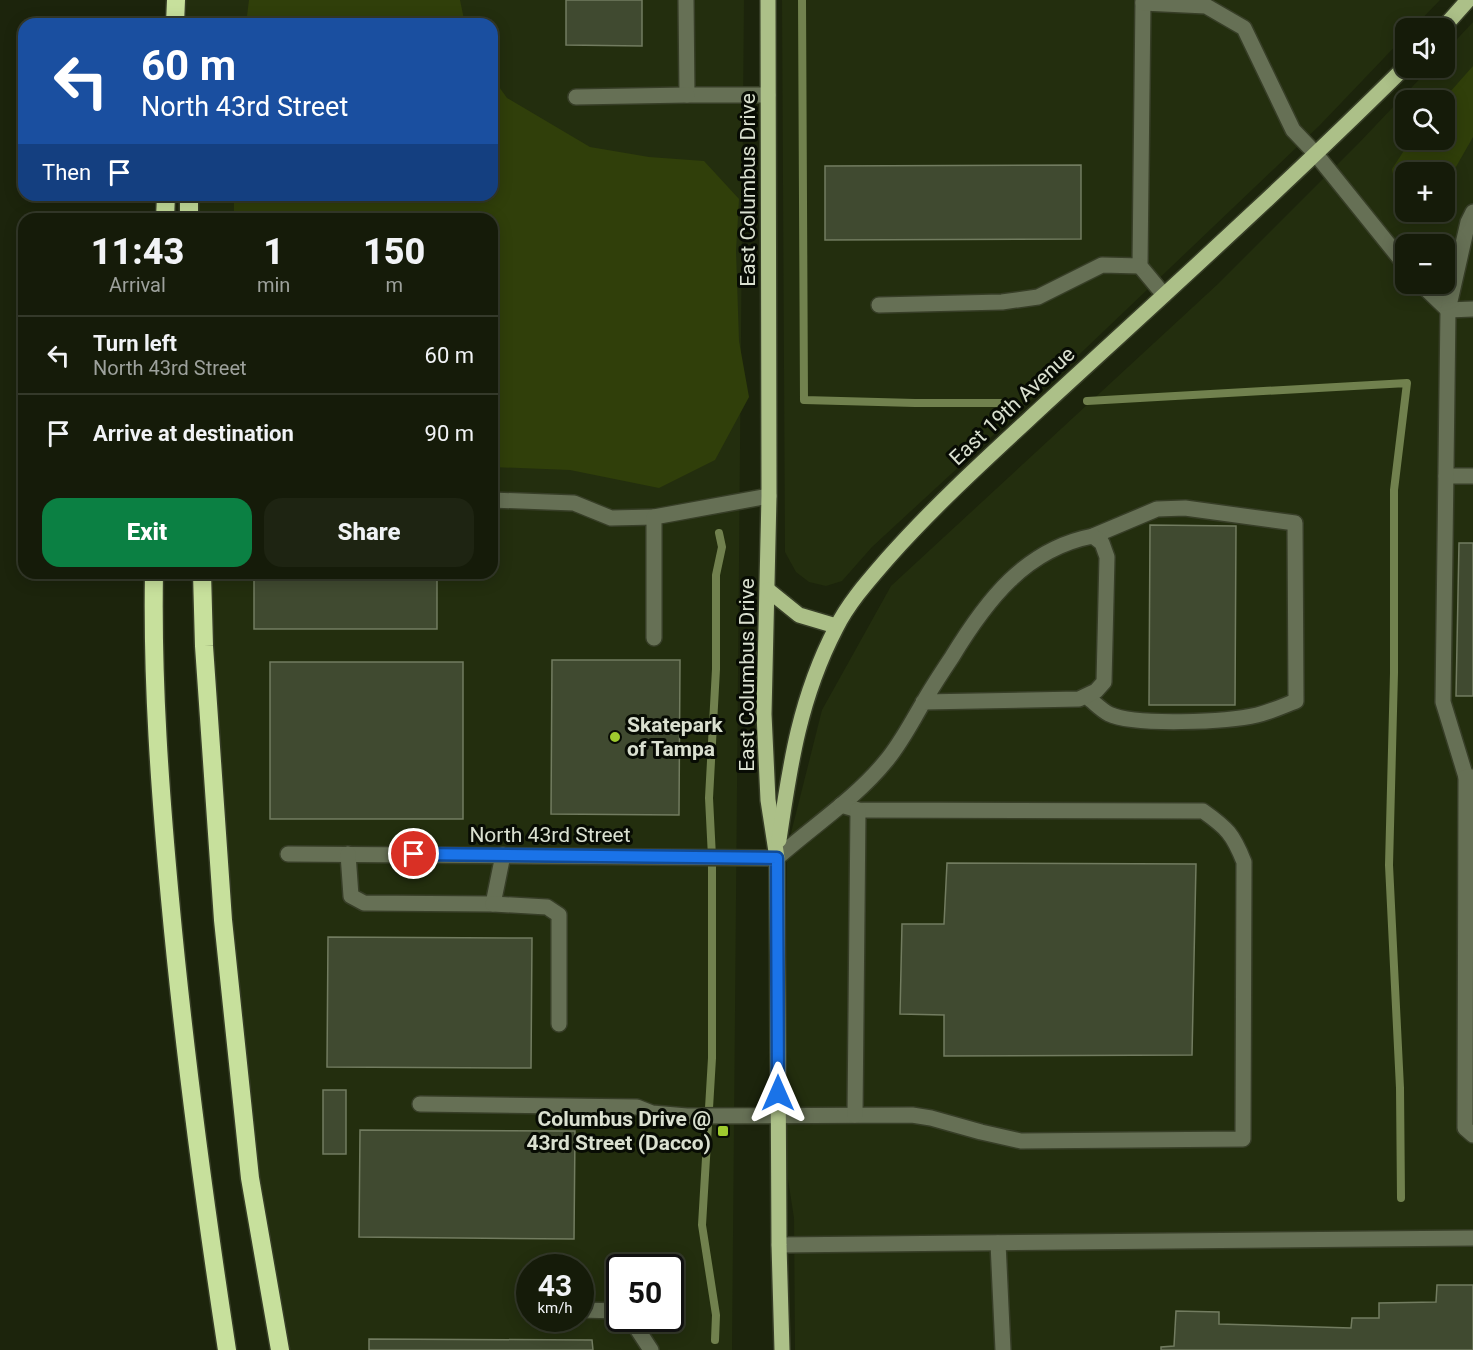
<!DOCTYPE html>
<html lang="en">
<head>
<meta charset="utf-8">
<style>
  body { margin:0; font-family:Roboto,sans-serif; background:#1e2412; color:#f1f3f6; height:100vh; display:flex; flex-direction:column; font-size:22px; white-space:nowrap }
  * { box-sizing:border-box; margin:0 }
  p { font-size:20px; color:#9da19c }
  .icon { flex:none; width:33px; height:33px; fill:none; stroke:currentColor; stroke-width:2; stroke-linecap:round; stroke-linejoin:round }
  .map { position:relative; flex:1; overflow:hidden }
  .panel { position:absolute; left:18px; top:213px; width:480px; height:366px; display:flex; flex-direction:column; background:#151b09; border-radius:18px; box-shadow:0 3px 15px #0003,0 0 0 2px #34392a }
  .panel>* { flex:none }
  .hud { position:absolute; left:18px; top:18px; width:480px; height:183px; border-radius:18px; box-shadow:0 3px 15px #0003,0 0 0 2px #34392a; background:#1a4fa0; color:#fff; overflow:hidden }
  .fabs { position:absolute; left:1395px; top:18px; display:grid; gap:12px }
  .fabs a { display:grid; place-items:center; width:60px; height:60px; border-radius:12px; background:#151b09; box-shadow:0 3px 15px #0003,0 0 0 2px #34392a; font-size:30px }
  .speed { position:absolute; left:516px; top:1254px; display:flex; gap:12px; font-size:30px; font-weight:700; text-align:center }
  .speed>* { display:grid; place-content:center; width:78px; height:78px; border-radius:50%; background:#151b09; box-shadow:0 3px 15px #0003,0 0 0 2px #34392a; line-height:1 }
  .speed small { font-size:15px; font-weight:400 }
  .speed .limit { border:3px solid #111; border-radius:9px; background:#fff; color:#111 }
  .pin { position:absolute; display:grid; place-items:center; width:51px; height:51px; color:#fff; margin:-26px; border:3px solid #fff; border-radius:50%; box-shadow:0 2px 6px #0007 }
  .me { position:absolute; width:66px; margin:-33px; rotate:0deg; stroke-linejoin:round; filter:drop-shadow(0 0 4px #0008) }
  .turn { display:flex; align-items:center; gap:21px; height:126px; padding:0 24px; font-size:27px }
  .turn .icon { width:78px; height:78px; stroke-width:2.5 }
  .turn b { display:block; font-size:42px; line-height:51px }
  .then { display:flex; align-items:center; height:57px; padding:0 24px; background:#0003; gap:12px; font-size:22px }
  .eta { display:flex; justify-content:space-evenly; align-items:center; height:102px; text-align:center }
  .eta b { font-size:36px; font-weight:800; line-height:42px }
  .primary-button { display:flex; gap:12px; margin-top:auto; padding:12px 24px }
  .primary-button a { flex:1; height:69px; border-radius:18px; background:#0b8043; color:#fff; font-size:24px; font-weight:800; line-height:69px; text-align:center }
  .primary-button a+a { background:#1e2412; color:#f1f3f6 }
  ul { padding:0; list-style:none }
  li { display:flex; align-items:center; gap:18px; height:78px; padding:0 24px; border-top:2px solid #34392a }
  li div { flex:1 }
  li b { display:block; font-size:22px }
  li em { font-style:normal }
  .map>svg:first-child { display:block }
  .built { fill:#232e0e; fill-rule:evenodd }
  .green { fill:#303f0a }
  .lines { fill:none; stroke-linecap:round; stroke-linejoin:round }
  .stream { stroke:#71814e; stroke-width:8 }
  .building { fill:#404a30; stroke:#727c60; stroke-width:1.5 }
  .minor-casing { stroke:#373e27; stroke-width:18 }
  .major-casing { stroke:#373e27; stroke-width:18 }
  .highway-casing { stroke:#373e27; stroke-width:21 }
  .minor { stroke:#667055; stroke-width:15 }
  .major { stroke:#acc088; stroke-width:15 }
  .highway { stroke:#c7e09c; stroke-width:18 }
  .route-casing { stroke:#114b97; stroke-width:15 }
  .route { stroke:#1a73e8; stroke-width:10 }
  .poi-dot { fill:#9eca2e; stroke:#080c04; stroke-width:2 }
  .labels { text-anchor:middle; dominant-baseline:central; stroke-width:6; stroke-linejoin:round; paint-order:stroke }
  .street-label { font-size:21px; fill:#dae0d0; stroke:#080c04 }
  .poi-label { font-size:21px; font-weight:bold; fill:#dae0d0; stroke:#080c04; text-anchor:start }
</style>
</head>
<body>
<div class="map">
<svg width="1473" height="1350" viewBox="0 0 1473 1350">
  <rect width="100%" height="100%" fill="#1c240c"/>
  <g class="built">
    <path d="M184,0h560l-12,1350h-447l-65,-425 -20,-352h292v-354h-308v-24h308v-171h-308zM530,1268h50v50h-50zM620,1268h50v50h-50z"/>
    <polygon points="782,0 1440,0 1413,28 1406,28 1405,36 1320,125 1042,390 872,547 842,581 826,586 809,582 796,572 785,552"/>
    <path d="M1473,22v1328h-678l-1,-132 -7,-45v-324l35,-139 69,-124 328,-303 139,-139 72,-76h14l1,-16zM1406,100h38v40h-38zM1406,172h38v40h-38zM1406,244h38v40h-38z"/>
  </g>
  <g class="green">
    <polygon points="249,0 460,0 465,24 246,24"/>
    <polygon points="1473,66 1473,137 1445,186 1444,172 1406,172 1406,212 1428,212 1420,224 1399,210 1392,169 1411,140 1444,140 1443,100"/>
    <polygon points="492,77 507,98 590,147 649,157 704,161 739,199 736,251 739,341 749,397 715,460 659,488 570,470 492,467 492,219 234,219 234,195 492,195"/>
  </g>
  <g class="lines">
    <g class="stream">
      <polyline points="802,0 804,400 915,403 1010,403"/>
      <polyline points="1087,401 1407,383 1394,490 1394,673 1389,865 1400,1088 1401,1198"/>
      <polyline points="715,1340 716,1315 702,1225 712,1058 712,857 709,798 716,669 716,575 722,547 719,533"/>
    </g>
  </g>
  <g class="building">
    <polygon points="566,0 642,0 642,46 566,45"/>
    <polygon points="1081,165 1081,239 825,240 825,166"/>
    <polygon points="1150,525 1236,526 1235,705 1149,705"/>
    <polygon points="1459,543 1473,543 1473,696 1456,696"/>
    <rect x="254" y="573" width="183" height="56"/>
    <polygon points="552,660 680,660 679,815 551,814"/>
    <rect x="270" y="662" width="193" height="157"/>
    <polygon points="947,863 1196,864 1192,1055 944,1056 944,1015 900,1014 902,924 944,924"/>
    <polygon points="328,937 532,938 531,1068 327,1067"/>
    <rect x="323" y="1090" width="23" height="64"/>
    <polygon points="360,1130 575,1131 574,1239 359,1237"/>
    <polygon points="1437,1285 1473,1285 1473,1350 1161,1350 1161,1347 1174,1346 1176,1311 1219,1312 1219,1324 1351,1328 1352,1318 1379,1318 1379,1303 1436,1302"/>
    <polygon points="369,1339 592,1340 593,1350 369,1350"/>
  </g>
  <g class="lines">
    <g class="minor-casing">
      <g id="minor">
        <polyline points="686,0 687,95 768,95"/>
        <polyline points="1143,0 1140,266 1164,295"/>
        <polyline points="1143,3 1206,6 1244,28 1293,130 1315,153 1406,266"/>
        <polyline points="576,97 687,95"/>
        <polyline points="1421,284 1448,310"/>
        <polyline points="879,305 1002,302 1038,297 1102,265 1140,266"/>
        <polyline points="1448,310 1468,222 1473,212"/>
        <polyline points="1446,476 1473,476"/>
        <polyline points="492,500 574,503 611,518 654,517"/>
        <polyline points="654,638 654,517 769,496"/>
        <path d="M1087,697c7,5 14,13 22,17 25,12 119,8 148,1 13,-3 26,-9 39,-14l-1,-178 -110,-15 -28,1 -64,27"/>
        <polyline points="1466,777 1443,702 1448,310 1473,309"/>
        <polyline points="1473,777 1466,777 1465,1128 1473,1135"/>
        <path d="M288,854l489,4c36,-32 79,-60 109,-97 15,-18 25,-38 37,-58 9,-16 19,-31 29,-46 34,-56 73,-108 141,-121l9,7 5,14 -3,125 -8,9 -17,8 -156,3"/>
        <polyline points="348,854 351,896 364,903 493,904 503,855"/>
        <polyline points="493,904 547,907 559,915 559,1024"/>
        <path d="M420,1104l217,3 15,6 35,3 225,-1 19,3 50,14 40,9 222,-2 1,-277c-11,-28 -17,-34 -41,-51l-345,-1 -17,-5"/>
        <polyline points="855,1115 858,810"/>
        <polyline points="998,1243 1003,1350"/>
        <polyline points="779,1245 1473,1238"/>
        <polyline points="580,1310 620,1311"/>
        <polyline points="630,1318 651,1350"/>
      </g>
    </g>
    <g class="major-casing">
      <g id="major">
        <polyline points="768,0 769,496 764,714 768,800 777,858 779,1245 782,1350"/>
        <polyline points="1443,28 1468,0"/>
        <polyline points="768,590 799,615 836,626"/>
        <path d="M779,840c11,-76 21,-143 57,-212 13,-26 33,-48 52,-70 48,-54 101,-102 154,-151 122,-112 246,-224 364,-341"/>
      </g>
    </g>
    <g class="highway-casing">
      <g id="highway">
        <polyline points="175,24 176,0"/>
        <polyline points="189,195 189,219"/>
        <polyline points="165,219 166,195"/>
        <path d="M154,573c-2,109 6,218 16,326 14,151 34,301 57,451"/>
        <polyline points="202,573 204,646 223,920 250,1178 280,1350"/>
      </g>
    </g>
    <use href="#minor" class="minor"/>
    <use href="#major" class="major"/>
    <use href="#highway" class="highway"/>
  </g>
  <g class="lines">
    <g class="route-casing">
      <polyline id="route" points="414,854 777,858 778,1093"/>
    </g>
    <use href="#route" class="route"/>
  </g>
  <g class="poi-dot">
    <circle cx="615" cy="737" r="6"/>
    <rect x="717" y="1125" width="12" height="12" rx="3"/>
  </g>
  <g class="labels">
    <g class="street-label">
      <text transform="translate(748 190) rotate(-90)">East Columbus Drive</text>
      <text transform="translate(1012 406) rotate(-43)">East 19th Avenue</text>
      <text transform="translate(747 675) rotate(-90)">East Columbus Drive</text>
      <text x="550" y="835">North 43rd Street</text>
    </g>
    <g class="poi-label">
      <text x="627" y="725">Skatepark<tspan x="627" dy="24">of Tampa</tspan></text>
      <text x="711" y="1119" text-anchor="end">Columbus Drive @<tspan x="711" dy="24">43rd Street (Dacco)</tspan></text>
    </g>
  </g>
</svg>
<div class="fabs">
<a><svg class="icon" aria-label="sound" viewBox="0 0 24 24"><path d="M4 9h4l5-4v14l-5-4H4zM17 9q2 3 0 6"/></svg></a>
<a><svg class="icon" aria-label="search" viewBox="0 0 24 24"><circle cx="10" cy="10" r="6"/><path d="M15 15l6 6"/></svg></a>
<a>+</a>
<a>−</a>
</div>
<div class="speed"><div>43<small>km/h</small></div><div class="limit">50</div></div>
<div class="pin" style="left:414px;top:854px;background:#d93025"><svg class="icon" aria-label="arrive" viewBox="0 0 24 24"><path d="M6 21V4h12l-3 4 3 4H6"/></svg></div>
<svg class="me" style="left:778px;top:1093px" viewBox="-20 -20 40 40"><path d="M0-17L14 15 0 8-14 15z" fill="#1a73e8" stroke="#fff" stroke-width="4"/></svg>
<div class="hud">
<div class="turn"><svg class="icon" aria-label="left" viewBox="0 0 24 24"><path d="M17 20v-9H6M10 6l-5 5 5 5"/></svg><div><b>60 m</b>North 43rd Street</div></div>
<div class="then">Then<svg class="icon" aria-label="arrive" viewBox="0 0 24 24"><path d="M6 21V4h12l-3 4 3 4H6"/></svg></div>
</div>
<section class="panel">
<div class="eta">
<div><b>11:43</b><p>Arrival</p></div>
<div><b>1</b><p>min</p></div>
<div><b>150</b><p>m</p></div>
</div>
<ul>
<li><svg class="icon" aria-label="left" viewBox="0 0 24 24"><path d="M17 20v-9H6M10 6l-5 5 5 5"/></svg><div><b>Turn left</b><p>North 43rd Street</p></div><em>60 m</em></li>
<li><svg class="icon" aria-label="arrive" viewBox="0 0 24 24"><path d="M6 21V4h12l-3 4 3 4H6"/></svg><div><b>Arrive at destination</b></div><em>90 m</em></li>
</ul>
<div class="primary-button"><a>Exit</a><a>Share</a></div>
</section>
</div>
</body>
</html>
